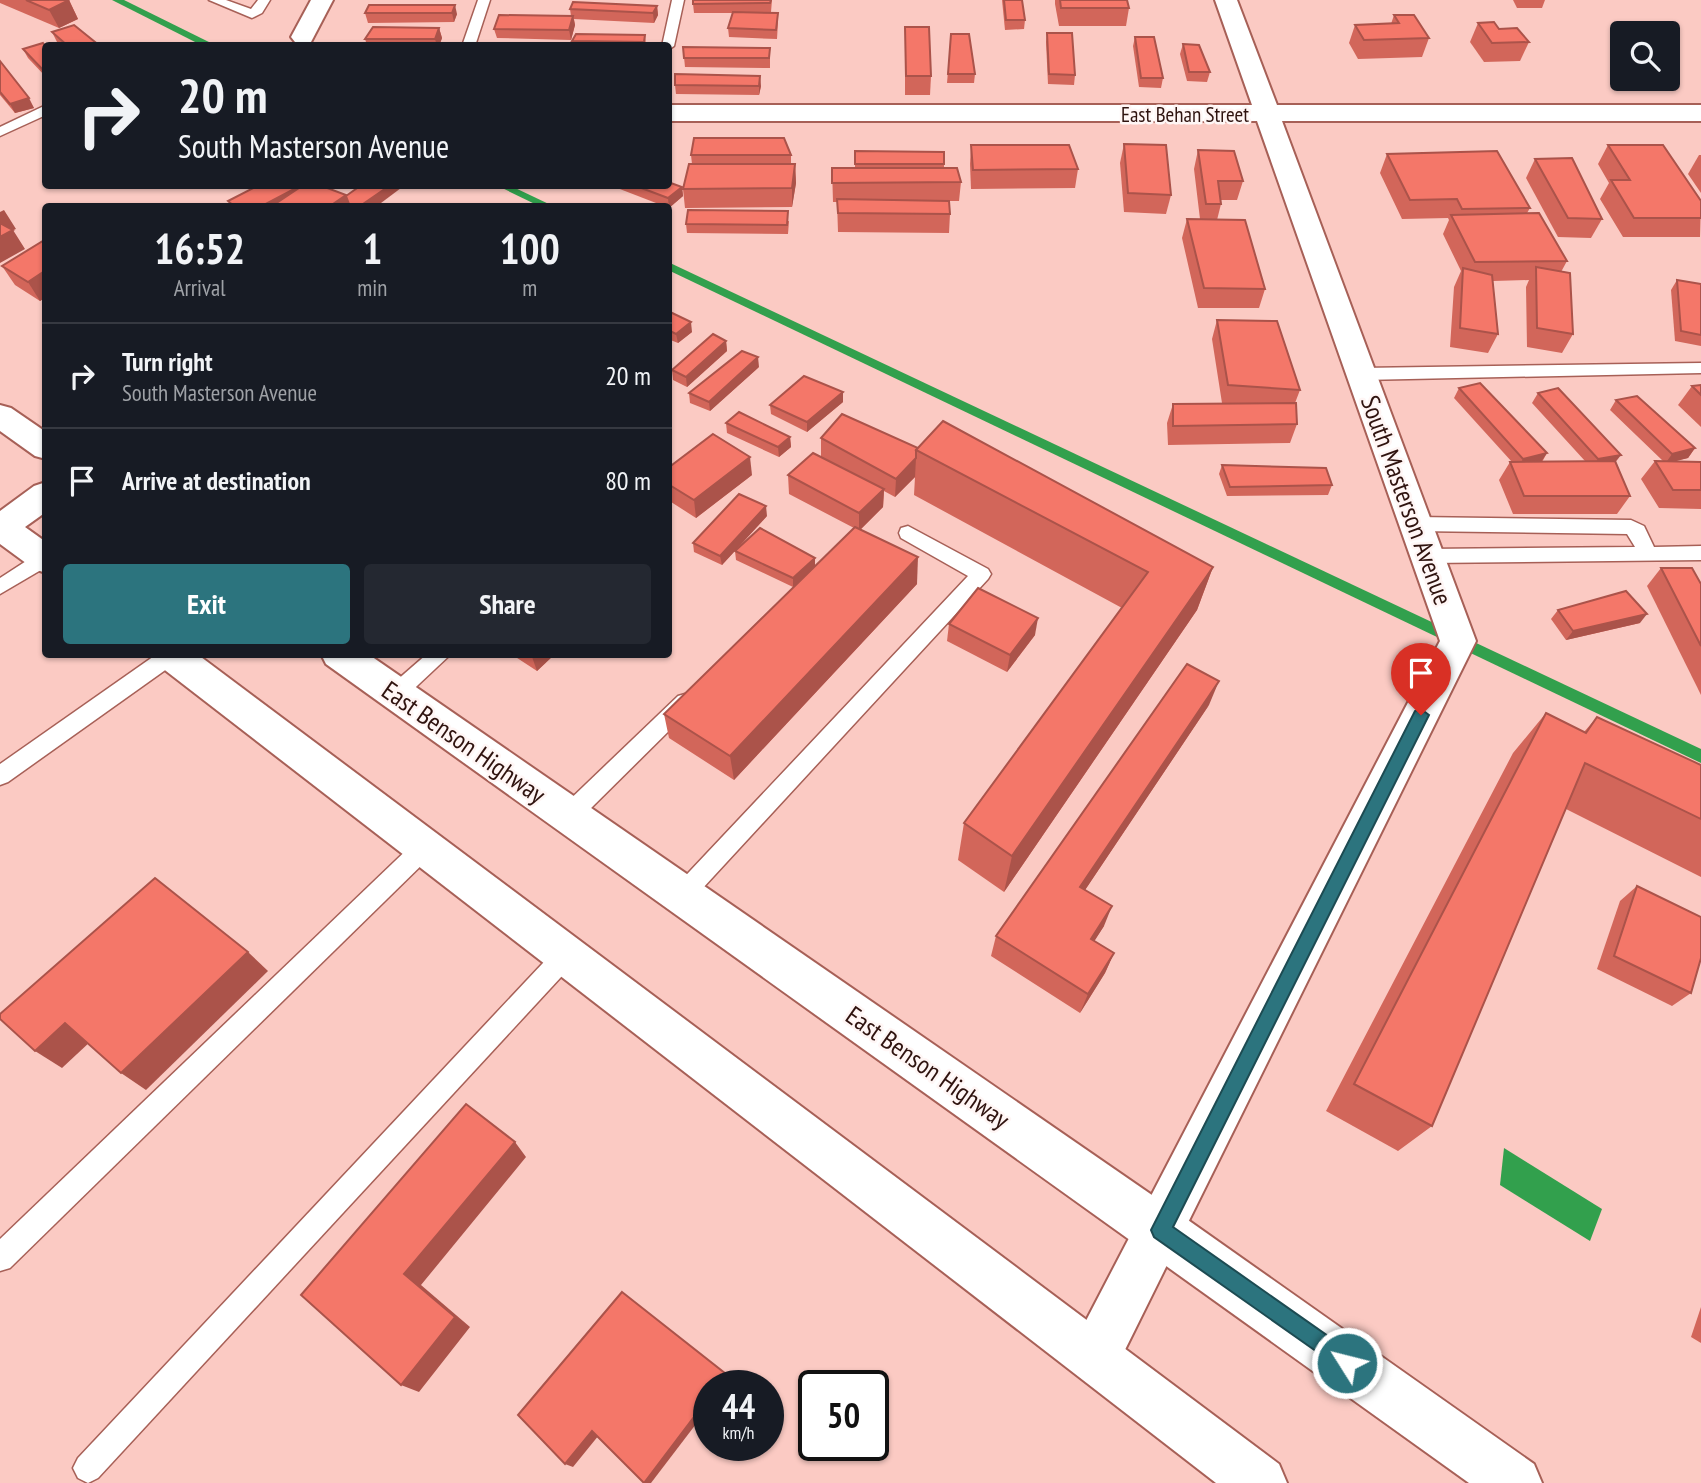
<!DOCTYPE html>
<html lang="en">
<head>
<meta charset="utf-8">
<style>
  body { margin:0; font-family:"PT Sans Narrow",sans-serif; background:#242831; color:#f1f3f6; height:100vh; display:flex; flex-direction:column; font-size:26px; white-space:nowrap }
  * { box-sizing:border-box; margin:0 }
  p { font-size:23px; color:#9ea1a6 }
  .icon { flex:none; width:38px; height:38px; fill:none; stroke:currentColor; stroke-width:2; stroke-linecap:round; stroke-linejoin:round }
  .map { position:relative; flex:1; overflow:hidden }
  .side { position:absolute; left:42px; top:203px; width:630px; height:455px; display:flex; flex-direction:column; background:#171b24; border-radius:7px; box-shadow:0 2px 5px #0004 }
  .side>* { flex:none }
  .banner { position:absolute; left:42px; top:42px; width:630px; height:147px; border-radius:7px; box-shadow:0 2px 5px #0004; background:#171b24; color:#f1f3f6; overflow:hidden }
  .tools { position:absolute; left:1610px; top:21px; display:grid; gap:14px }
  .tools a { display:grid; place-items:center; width:70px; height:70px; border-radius:7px; background:#171b24; box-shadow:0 2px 5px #0004; font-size:35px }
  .speed { position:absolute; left:693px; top:1370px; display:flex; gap:14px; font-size:35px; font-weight:700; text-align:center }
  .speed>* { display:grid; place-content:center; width:91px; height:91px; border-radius:50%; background:#171b24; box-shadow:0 2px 5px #0004; line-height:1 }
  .speed small { font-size:18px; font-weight:400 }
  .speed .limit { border:4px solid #111; border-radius:10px; background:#fff; color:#111 }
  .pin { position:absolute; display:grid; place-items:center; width:60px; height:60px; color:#fff; margin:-72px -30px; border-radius:50% 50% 50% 0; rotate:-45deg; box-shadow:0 0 7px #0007 }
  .pin .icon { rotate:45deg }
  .me { position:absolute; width:77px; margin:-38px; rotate:306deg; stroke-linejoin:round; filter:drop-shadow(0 0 5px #0008) }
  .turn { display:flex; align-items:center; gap:24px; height:147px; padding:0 21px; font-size:32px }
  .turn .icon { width:91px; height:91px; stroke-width:2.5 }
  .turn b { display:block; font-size:49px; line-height:60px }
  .eta { display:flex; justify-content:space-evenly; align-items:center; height:119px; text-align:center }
  .eta b { font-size:42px; font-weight:600; line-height:49px }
  .cta { display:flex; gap:14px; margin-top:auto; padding:14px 21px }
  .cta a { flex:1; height:80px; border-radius:7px; background:#2c747e; color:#fff; font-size:28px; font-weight:600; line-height:80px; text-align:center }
  .cta a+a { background:#242831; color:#f1f3f6 }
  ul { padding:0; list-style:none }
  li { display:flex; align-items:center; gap:21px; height:105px; padding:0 21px; border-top:2px solid #363941 }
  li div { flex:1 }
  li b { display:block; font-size:26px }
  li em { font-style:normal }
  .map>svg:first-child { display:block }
  .water { fill:#32a04d }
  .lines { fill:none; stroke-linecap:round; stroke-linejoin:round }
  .stream { fill:#32a04d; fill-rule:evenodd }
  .service-casing { stroke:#a76057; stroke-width:3 }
  .minor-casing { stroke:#a76057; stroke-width:4 }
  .secondary-casing { stroke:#a76057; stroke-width:4 }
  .service { fill:#fff; fill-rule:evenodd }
  .minor { fill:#fff; fill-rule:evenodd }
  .secondary { fill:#fff; fill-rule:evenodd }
  .wall { fill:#d2665a }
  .shaded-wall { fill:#ab534a }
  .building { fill:#f47769; stroke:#ab534a; stroke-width:2 }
  .route { fill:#2c747e; stroke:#1d4b52; stroke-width:2 }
  .labels { text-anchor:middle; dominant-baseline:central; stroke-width:5; stroke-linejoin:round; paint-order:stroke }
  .far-street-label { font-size:21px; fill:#2f130f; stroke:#fff6f5 }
  .street-label { font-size:26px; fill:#2f130f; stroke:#fff6f5 }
</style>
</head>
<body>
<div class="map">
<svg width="1701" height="1483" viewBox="0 0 1701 1483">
  <rect width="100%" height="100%" fill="#fbcac3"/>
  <polygon class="water" points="1504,1148 1602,1209 1590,1241 1500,1185"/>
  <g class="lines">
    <g class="stream">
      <polygon points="112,0 124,0 217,46 203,46"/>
      <polygon points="498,186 511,186 553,206 539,206"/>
      <polygon points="668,262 1701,749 1701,763 668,270"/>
    </g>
    <g class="service-casing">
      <g id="service">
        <polygon points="209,0 226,0 251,9 258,0 270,0 262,13 252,18"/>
        <polygon points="478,0 490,0 475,46 462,46"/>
        <polygon points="672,0 684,0 674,46 668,50 668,46 662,46"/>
        <polygon points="46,105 46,115 0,136 0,127"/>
        <polygon points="1701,363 1701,373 1362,380 1354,374 1362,368"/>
        <polygon points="1416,517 1631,520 1644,526 1654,547 1701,546 1701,560 1428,563 1421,561 1419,556 1421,551 1428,549 1635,547 1627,534 1416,531 1409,529 1407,524 1409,519"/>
        <polygon points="908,526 988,569 991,574 988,579 690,902 682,905 674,902 671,895 674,888 968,576 901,538 899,533 901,528"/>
        <polygon points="46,552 46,567 0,594 0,578 37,554"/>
        <polygon points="157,654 181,655 178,661 8,782 0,785 0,764"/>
        <polygon points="427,654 451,654 402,700 395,702 388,700 385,694 388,688"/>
        <polygon points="685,694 692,696 695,702 692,708 577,822 569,824 561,822 558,815 561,808 678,696"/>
        <polygon points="425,837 433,840 436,847 433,854 10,1268 0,1271 0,1239 417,840"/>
        <polygon points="566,944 574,947 578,955 574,963 98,1478 88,1483 78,1478 73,1468 78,1458 558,947"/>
      </g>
    </g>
    <g class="minor-casing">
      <g id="minor">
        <polygon points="311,0 333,0 311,42 295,42 291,37"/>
        <polygon points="1215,0 1237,0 1277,105 1701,105 1701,121 1282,121 1476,641 1113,1374 1095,1382 1077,1374 1069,1356 1077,1338 1440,641 1257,121 668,121 668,105 1252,105"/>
      </g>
    </g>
    <g class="secondary-casing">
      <g id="secondary">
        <polygon points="0,405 11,408 46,432 46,459 35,456 0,431"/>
        <polygon points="46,482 46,512 25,527 46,542 46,573 34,569 0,544 0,511 34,486"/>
        <polygon points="152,654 197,654 1279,1464 1287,1483 1216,1483 157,664"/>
        <polygon points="321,654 368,654 1178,1213 1534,1464 1542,1483 1469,1483 326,664"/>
      </g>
    </g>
    <use href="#service" class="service"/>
    <use href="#minor" class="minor"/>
    <use href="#secondary" class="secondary"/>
  </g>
  <g class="wall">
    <polygon points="0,0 69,0 78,19 59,28 0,3"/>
    <polygon points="772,0 771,12 778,22 777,39 729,37 728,28 733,13 694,13 693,4"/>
    <polygon points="1002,0 1022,0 1025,20 1024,29 1005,30"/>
    <polygon points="1055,0 1127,0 1129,8 1126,26 1059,26 1055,4"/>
    <polygon points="1513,0 1545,0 1542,8 1517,8"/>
    <polygon points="369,5 457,14 454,22 368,23 365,13"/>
    <polygon points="657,6 658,15 654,23 574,19 575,25 571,40 497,38 494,29 571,16 570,9"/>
    <polygon points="1394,15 1429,38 1422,57 1358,59 1349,43 1355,25 1391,24"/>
    <polygon points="1478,23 1499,29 1529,42 1520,61 1484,62 1470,42"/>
    <polygon points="905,27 931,76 930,95 905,95"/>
    <polygon points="439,28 442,38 439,46 338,46 367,45 365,39"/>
    <polygon points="52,32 100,46 61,46 57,42"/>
    <polygon points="1047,33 1075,75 1074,85 1048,84 1046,42"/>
    <polygon points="951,34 975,74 974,83 947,83"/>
    <polygon points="645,35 646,46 573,46 572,41"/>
    <polygon points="1135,37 1163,78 1161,88 1139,87 1133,46"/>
    <polygon points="1183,44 1210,72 1207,82 1187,81 1180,54"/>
    <polygon points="46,47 46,77 28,58 23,49"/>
    <polygon points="683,47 770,48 770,68 685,67"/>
    <polygon points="0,61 34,108 15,113 0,95"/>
    <polygon points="675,85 761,86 759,95 676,94"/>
    <polygon points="1124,144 1171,195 1166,214 1124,212 1120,163"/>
    <polygon points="971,145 1078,169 1075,188 971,189 970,164"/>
    <polygon points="1608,145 1701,201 1700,237 1623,237 1600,199 1609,183 1598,164"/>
    <polygon points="1198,150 1243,181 1237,200 1220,200 1221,204 1217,220 1265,289 1259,308 1198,308 1182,238 1187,219 1200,219 1194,169"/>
    <polygon points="855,151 944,152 944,168 961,182 959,201 949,201 950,214 949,233 838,232 837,202 833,202 832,168 855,168"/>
    <polygon points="1387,154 1530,208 1527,213 1567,261 1561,272 1573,334 1562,353 1527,347 1526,287 1529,280 1493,281 1498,334 1488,353 1450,347 1454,287 1461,271 1443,234 1449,220 1448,218 1402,219 1380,173"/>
    <polygon points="691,155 791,155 791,164 795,164 796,183 792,207 685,208 683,189 692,164"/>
    <polygon points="1699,155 1701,155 1701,193 1688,174"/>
    <polygon points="1535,159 1602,219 1591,238 1558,237 1526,178"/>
    <polygon points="612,186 682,187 683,196 669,208"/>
    <polygon points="789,221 788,234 687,233 686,224"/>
    <polygon points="46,239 46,297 40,301 15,285 2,266"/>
    <polygon points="1677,280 1701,284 1701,346 1675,341 1671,290"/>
    <polygon points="668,311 692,332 678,343 668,339"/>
    <polygon points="1217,320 1300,390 1295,403 1297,424 1290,443 1168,445 1167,423 1173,404 1222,403 1212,339"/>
    <polygon points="726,341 727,351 687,387 673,380 672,370"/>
    <polygon points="759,367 710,411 690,403 689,393"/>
    <polygon points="1701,385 1701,427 1678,405 1692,386"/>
    <polygon points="1459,388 1547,453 1542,462 1585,461 1532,403 1538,393 1616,462 1630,496 1617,514 1513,514 1499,480 1510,462 1512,462 1454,398"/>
    <polygon points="843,392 843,402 807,432 771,414 770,405"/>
    <polygon points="1616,400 1695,448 1688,458 1674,461 1701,462 1701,509 1659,508 1641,479 1655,461 1663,461 1610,410"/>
    <polygon points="726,423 790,437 791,447 779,457 727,433"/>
    <polygon points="821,438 918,448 1213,567 1197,610 1004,892 958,860 964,823 1122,608 914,495 915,477 895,497 884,491 883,507 860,530 917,584 734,780 669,738 664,714 793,587 736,560 735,551 815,566 854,528 789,494 788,475 821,457"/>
    <polygon points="1222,465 1332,485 1328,495 1227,496 1219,474"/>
    <polygon points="668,468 752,475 696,518 668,500"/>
    <polygon points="767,516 722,565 694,552 693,543"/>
    <polygon points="1661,568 1701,584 1701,695 1647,586"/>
    <polygon points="1558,610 1640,623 1566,640 1551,619"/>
    <polygon points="949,624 1035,635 1007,672 947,641"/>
    <polygon points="511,654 555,654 537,671"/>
    <polygon points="1209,705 1085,890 1104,926 1094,941 1114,953 1105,973 1080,1013 991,956 996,936"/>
    <polygon points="1546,713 1584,732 1597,717 1701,765 1701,877 1566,809 1432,1126 1398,1151 1326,1111 1513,753"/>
    <polygon points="1637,886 1691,993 1672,1006 1597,969 1620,901"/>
    <polygon points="1701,1307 1701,1343 1691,1337"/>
  </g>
  <g class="shaded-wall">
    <polygon points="69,0 78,19 59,28 49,10"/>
    <polygon points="455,5 457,14 454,22 452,13"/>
    <polygon points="657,6 658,15 654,23 653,13"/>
    <polygon points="573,16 575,25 571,40 569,30"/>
    <polygon points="439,28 442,38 439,46 437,46 435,39"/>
    <polygon points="760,76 761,86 759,95 759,86"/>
    <polygon points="29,98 34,108 15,113 10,104"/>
    <polygon points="795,164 796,183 792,207 792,188"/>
    <polygon points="300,186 313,186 304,206 262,206"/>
    <polygon points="389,186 401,186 401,188 377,206 360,206"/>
    <polygon points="682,187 683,196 669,208 668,198"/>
    <polygon points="346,195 350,206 330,206"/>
    <polygon points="4,210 16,229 13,230 25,249 0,263 0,212"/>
    <polygon points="46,270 46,297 40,301 28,282"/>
    <polygon points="691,322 692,332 678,343 676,334"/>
    <polygon points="726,341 727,351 687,387 686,377"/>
    <polygon points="758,357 759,367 710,411 709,402"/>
    <polygon points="843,392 843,402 807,432 807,422"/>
    <polygon points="790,437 791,447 779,457 778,447"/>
    <polygon points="1695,448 1688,458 1665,464 1672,454"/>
    <polygon points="1547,453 1541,462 1518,468 1523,459"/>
    <polygon points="1621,455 1614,464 1592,469 1598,459"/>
    <polygon points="750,457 752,475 696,518 694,500"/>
    <polygon points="916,458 915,477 895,497 896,479"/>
    <polygon points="884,489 883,507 859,531 859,513"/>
    <polygon points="766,506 767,516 722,565 720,556"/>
    <polygon points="918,557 917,584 734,780 730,756"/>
    <polygon points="815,558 815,567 793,587 793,578"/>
    <polygon points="1213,567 1197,610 1004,892 1012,856"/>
    <polygon points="1647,614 1640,623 1566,640 1573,631"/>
    <polygon points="1038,618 1035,635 1007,672 1010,655"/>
    <polygon points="531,654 555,654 537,671"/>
    <polygon points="1219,681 1209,705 1073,908 1080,887"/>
    <polygon points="1112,906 1104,926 1083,959 1091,939"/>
    <polygon points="248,952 268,971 146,1090 121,1073"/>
    <polygon points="1114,953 1105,973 1080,1013 1088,994"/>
    <polygon points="65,1023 91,1041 62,1068 35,1051"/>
    <polygon points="515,1142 526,1157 421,1285 470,1327 419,1392 401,1385 404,1274"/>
    <polygon points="726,1374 730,1379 724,1386 717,1386"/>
    <polygon points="709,1397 709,1407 651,1483 644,1483"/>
    <polygon points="592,1431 599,1435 573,1467 565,1464"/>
  </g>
  <g class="building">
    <polygon points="26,0 69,0 49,10"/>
    <polygon points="693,0 771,0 770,3 693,4"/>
    <polygon points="1004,0 1022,0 1025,20 1006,20"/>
    <polygon points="1060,0 1127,0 1129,8 1061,8"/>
    <polygon points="573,2 657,6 653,13 570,9"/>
    <polygon points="369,5 455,5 452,13 365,13"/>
    <polygon points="733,12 778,13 776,30 728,28"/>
    <polygon points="499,15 573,16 569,30 494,29"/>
    <polygon points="1394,15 1414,15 1429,38 1364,40 1355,25 1399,23"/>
    <polygon points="1494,22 1499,29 1517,28 1529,42 1492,43 1478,23"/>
    <polygon points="74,25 100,46 68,46 52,32"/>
    <polygon points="373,27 439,28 435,39 365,39"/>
    <polygon points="905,27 929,27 931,76 906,76"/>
    <polygon points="1047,33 1072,33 1075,75 1049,74"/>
    <polygon points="576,34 645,35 644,42 572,41"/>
    <polygon points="951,34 969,34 975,74 948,74"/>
    <polygon points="1135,37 1154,37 1163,78 1141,78"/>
    <polygon points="43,43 46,47 46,73 23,49"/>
    <polygon points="1183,44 1199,45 1210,72 1189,72"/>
    <polygon points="338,45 401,46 338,46"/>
    <polygon points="683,47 770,48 769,58 684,58"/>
    <polygon points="0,61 29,98 10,104 0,92"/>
    <polygon points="675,74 760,76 759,86 675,85"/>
    <polygon points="694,138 784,138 791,155 691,155"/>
    <polygon points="1124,144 1166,145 1171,195 1128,193"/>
    <polygon points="971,145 1069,145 1078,169 973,170"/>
    <polygon points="1608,145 1663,145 1701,201 1701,218 1634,218 1611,180 1630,180"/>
    <polygon points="1198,150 1234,151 1243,181 1218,181 1221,204 1206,204"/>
    <polygon points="855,151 944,152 944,164 855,164"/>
    <polygon points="1497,151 1530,208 1462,209 1457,199 1410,200 1387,154"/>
    <polygon points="1572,158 1602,219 1568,218 1535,159"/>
    <polygon points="689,164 795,164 792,188 683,189"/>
    <polygon points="832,168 957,168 961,182 832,183"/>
    <polygon points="668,182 682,187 668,198 636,186 668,186"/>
    <polygon points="257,186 300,186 262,206 234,206 228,201"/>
    <polygon points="302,186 322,186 346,195 330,206 272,206"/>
    <polygon points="360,186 389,186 360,206 354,206 349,204 346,196"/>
    <polygon points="837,199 949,201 950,214 838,213"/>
    <polygon points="688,210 788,211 787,225 686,224"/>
    <polygon points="1539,213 1567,261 1475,262 1451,215"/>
    <polygon points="1187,219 1245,220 1265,289 1204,288"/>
    <polygon points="0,223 13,230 0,237"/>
    <polygon points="46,239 46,270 28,282 2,266"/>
    <polygon points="1536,267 1570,273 1573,334 1537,328"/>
    <polygon points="1463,268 1492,275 1498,334 1460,328"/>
    <polygon points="1677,280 1701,284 1701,335 1681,331"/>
    <polygon points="668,311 691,322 676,334 668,330"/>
    <polygon points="1217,320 1277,321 1300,390 1228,385"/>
    <polygon points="713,334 726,341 686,377 672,370"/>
    <polygon points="742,351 758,357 709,402 689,393"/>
    <polygon points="804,376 843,392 807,422 770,405"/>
    <polygon points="1480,383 1547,453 1523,459 1459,388"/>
    <polygon points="1701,385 1701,395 1692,386"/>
    <polygon points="1558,388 1621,455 1598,459 1538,393"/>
    <polygon points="1637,396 1695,448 1672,454 1616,400"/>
    <polygon points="1296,403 1297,424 1173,426 1173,404"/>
    <polygon points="739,412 790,437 778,447 726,423"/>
    <polygon points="842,414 918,448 916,450 916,458 896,479 821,438"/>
    <polygon points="943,421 1213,567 1012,856 964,823 1148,572 916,450"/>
    <polygon points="713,434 750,457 694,500 668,484 668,468"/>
    <polygon points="813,453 884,489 859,513 788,475"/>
    <polygon points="1615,461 1630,496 1524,496 1510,462"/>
    <polygon points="1655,461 1701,462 1701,490 1673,490"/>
    <polygon points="1222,465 1326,468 1332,485 1230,487"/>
    <polygon points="739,494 766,506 720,556 693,543"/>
    <polygon points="855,527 918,557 730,756 664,714"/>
    <polygon points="760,528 815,558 793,578 735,551"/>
    <polygon points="1661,568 1692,568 1701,584 1701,646"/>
    <polygon points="978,588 1038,618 1010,655 949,624"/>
    <polygon points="1626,591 1647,614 1573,631 1558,610"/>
    <polygon points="1187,664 1219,681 1080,887 1112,906 1091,939 1114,953 1088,994 996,936"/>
    <polygon points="1546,713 1586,733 1597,717 1701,765 1701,819 1585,763 1432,1126 1354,1084"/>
    <polygon points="155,878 248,952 121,1073 65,1023 35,1051 0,1019 0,1014"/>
    <polygon points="1637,886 1701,917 1701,958 1691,993 1614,956"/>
    <polygon points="466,1104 515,1142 404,1274 455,1317 401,1385 301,1295"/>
    <polygon points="622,1292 726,1374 717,1386 709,1386 709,1397 644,1483 592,1431 565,1464 518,1415"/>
  </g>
  <polygon class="route" points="1421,709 1429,715 1173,1227 1355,1355 1358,1363 1355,1370 1347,1373 1154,1237 1151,1230 1415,711"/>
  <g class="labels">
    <g class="far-street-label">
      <text x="1185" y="114">East Behan Street</text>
    </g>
    <g class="street-label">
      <text transform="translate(1407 500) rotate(70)">South Masterson Avenue</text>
      <text transform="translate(464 742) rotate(35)">East Benson Highway</text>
      <text transform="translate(928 1067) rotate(35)">East Benson Highway</text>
    </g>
  </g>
</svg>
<div class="tools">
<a><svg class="icon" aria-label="search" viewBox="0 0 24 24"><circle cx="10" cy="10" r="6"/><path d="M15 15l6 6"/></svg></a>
</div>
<div class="speed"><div>44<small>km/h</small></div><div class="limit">50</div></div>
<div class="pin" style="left:1421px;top:715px;background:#d93025"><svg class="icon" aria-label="arrive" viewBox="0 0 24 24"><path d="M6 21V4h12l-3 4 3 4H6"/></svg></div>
<svg class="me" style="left:1347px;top:1363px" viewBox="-20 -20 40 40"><circle r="17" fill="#2c747e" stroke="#fff" stroke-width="3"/><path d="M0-11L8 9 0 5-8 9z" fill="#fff"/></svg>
<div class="banner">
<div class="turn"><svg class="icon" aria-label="right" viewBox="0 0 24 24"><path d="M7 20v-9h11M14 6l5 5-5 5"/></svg><div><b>20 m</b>South Masterson Avenue</div></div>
</div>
<section class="side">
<div class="eta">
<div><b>16:52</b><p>Arrival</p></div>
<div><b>1</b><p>min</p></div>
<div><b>100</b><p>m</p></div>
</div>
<ul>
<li><svg class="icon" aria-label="right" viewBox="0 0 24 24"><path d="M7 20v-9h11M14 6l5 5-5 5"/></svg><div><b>Turn right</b><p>South Masterson Avenue</p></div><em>20 m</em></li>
<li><svg class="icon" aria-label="arrive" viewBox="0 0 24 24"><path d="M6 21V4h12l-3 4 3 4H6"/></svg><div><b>Arrive at destination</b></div><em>80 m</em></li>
</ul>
<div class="cta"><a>Exit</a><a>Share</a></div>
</section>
</div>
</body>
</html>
